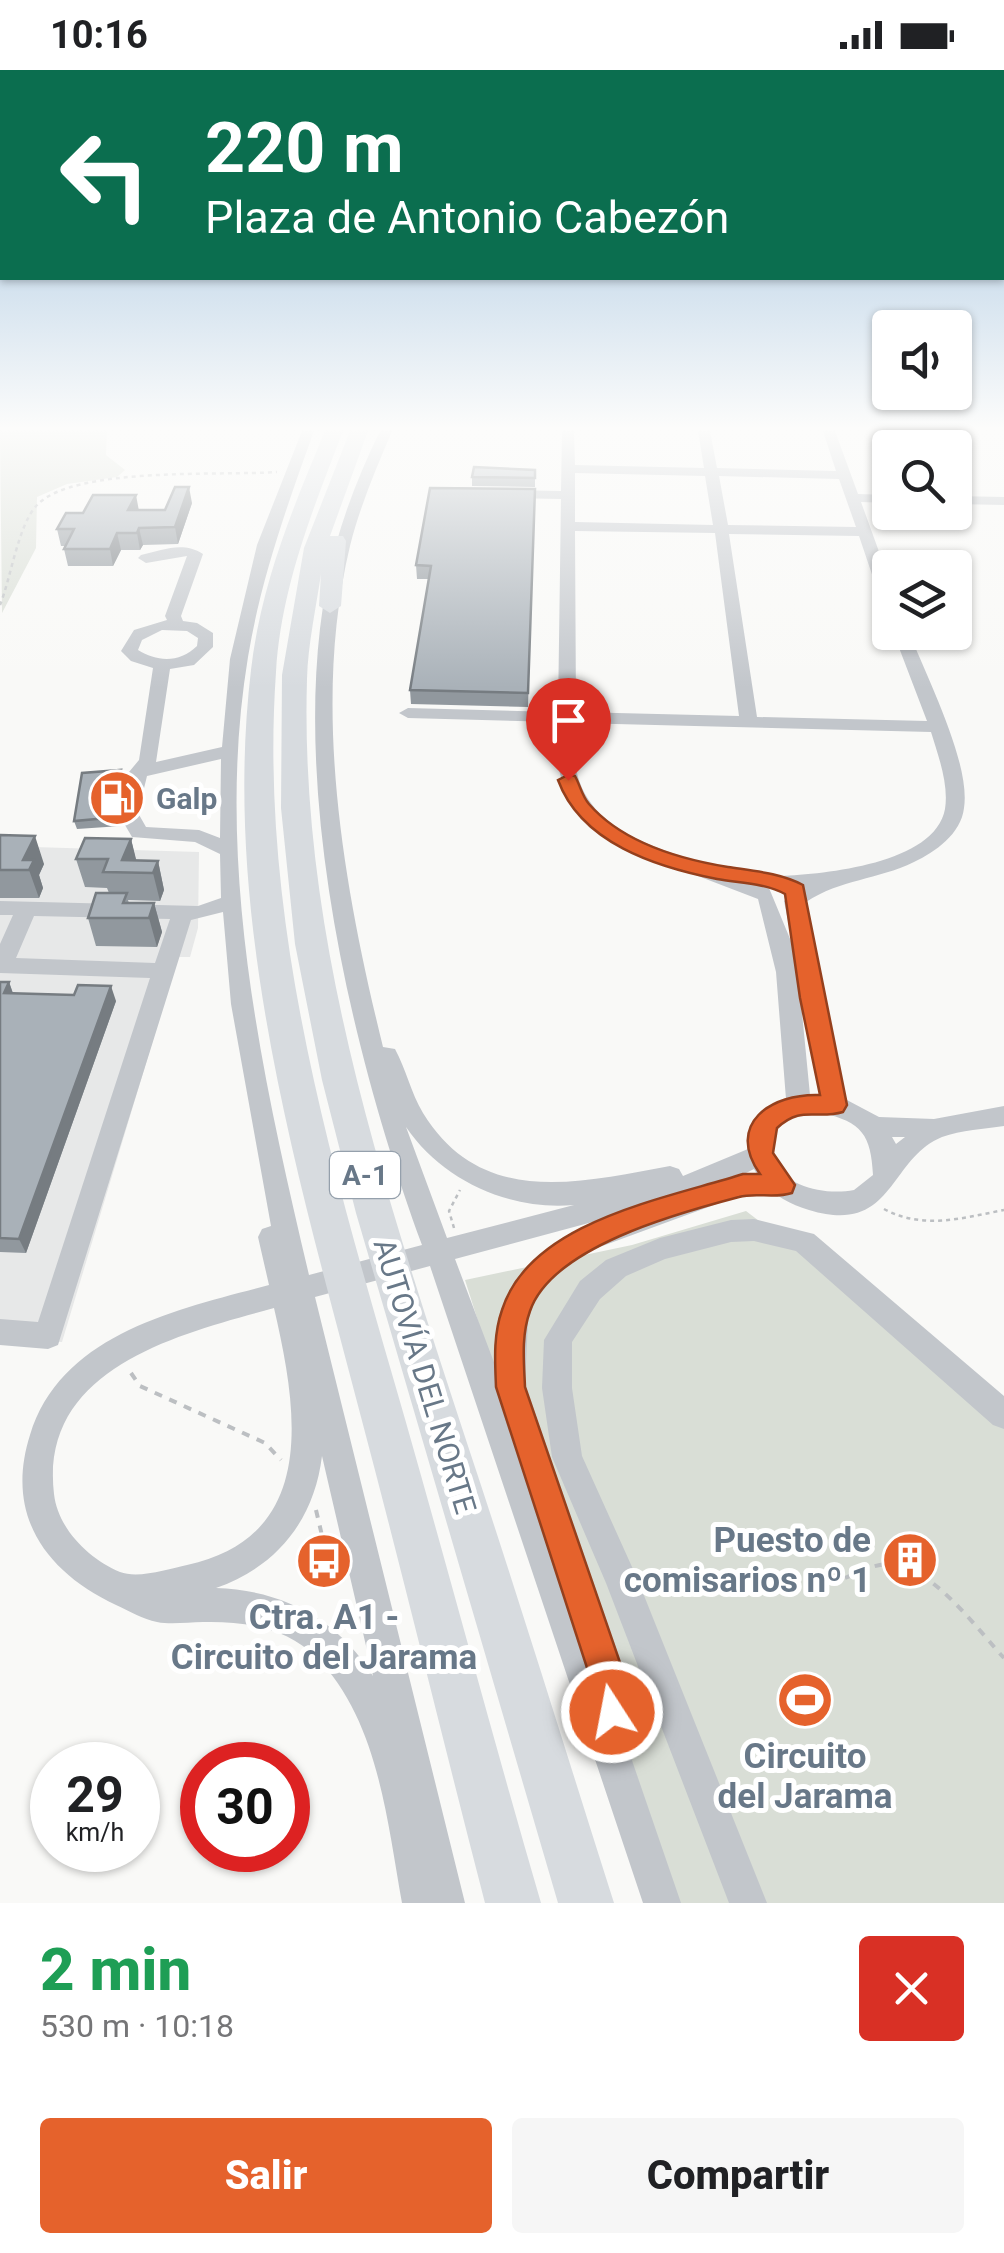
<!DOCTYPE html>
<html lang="es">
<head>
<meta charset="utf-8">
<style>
  body { margin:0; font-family:Roboto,sans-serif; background:#f6f6f6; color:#202124; height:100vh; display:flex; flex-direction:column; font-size:38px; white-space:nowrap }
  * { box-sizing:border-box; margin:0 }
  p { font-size:32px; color:#757577 }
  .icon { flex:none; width:55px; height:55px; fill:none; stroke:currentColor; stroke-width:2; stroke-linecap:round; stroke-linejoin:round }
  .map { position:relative; height:1833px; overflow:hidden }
  .side { display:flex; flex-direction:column; background:#fff; flex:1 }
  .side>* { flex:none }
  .top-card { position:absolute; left:0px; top:0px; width:1005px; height:210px; box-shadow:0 2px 8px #0004; background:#0b6e4f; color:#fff; overflow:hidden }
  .tools { position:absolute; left:872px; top:240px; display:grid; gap:20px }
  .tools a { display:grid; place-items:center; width:100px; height:100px; border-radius:10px; background:#fff; box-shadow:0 2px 8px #0004; font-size:50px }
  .speed { position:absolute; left:30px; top:1672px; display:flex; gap:20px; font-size:50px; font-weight:700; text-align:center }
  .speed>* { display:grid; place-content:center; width:130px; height:130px; border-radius:50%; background:#fff; box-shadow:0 2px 8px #0004; line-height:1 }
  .speed small { font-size:25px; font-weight:400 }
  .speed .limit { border:15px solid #d22; background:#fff; color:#111 }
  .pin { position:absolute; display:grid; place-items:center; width:85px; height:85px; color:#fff; margin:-102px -42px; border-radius:50% 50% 50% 0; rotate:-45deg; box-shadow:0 0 10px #0007 }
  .pin .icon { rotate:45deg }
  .me { position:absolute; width:110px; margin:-55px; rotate:349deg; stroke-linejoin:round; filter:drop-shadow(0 0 8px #0008) }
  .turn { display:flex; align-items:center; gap:35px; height:210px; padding:0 40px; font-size:45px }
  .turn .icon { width:130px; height:130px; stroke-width:2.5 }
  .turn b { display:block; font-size:70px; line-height:85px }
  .round { display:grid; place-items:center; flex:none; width:105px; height:105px; border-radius:10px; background:#f6f6f6 }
  .headline { display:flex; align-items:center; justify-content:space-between; height:170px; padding:0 40px }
  h1 { font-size:60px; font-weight:800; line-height:75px; color:#1e9e55 }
  .primary-button { display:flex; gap:20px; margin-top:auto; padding:20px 40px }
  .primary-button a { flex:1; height:115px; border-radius:10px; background:#e5622c; color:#fff; font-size:40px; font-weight:800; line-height:115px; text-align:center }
  .primary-button a+a { background:#f6f6f6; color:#202124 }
  .status { display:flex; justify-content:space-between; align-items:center; height:70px; padding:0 50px; background:#fff; direction:ltr }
  .status svg { height:28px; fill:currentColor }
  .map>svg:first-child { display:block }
  .built { fill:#e7e8e8 }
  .green { fill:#d9ded6 }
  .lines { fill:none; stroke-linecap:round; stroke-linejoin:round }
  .path-far1 { stroke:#bcbfc2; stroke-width:2.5; stroke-dasharray:4 4; stroke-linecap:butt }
  .path { stroke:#bcbfc2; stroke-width:4; stroke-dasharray:8 8; stroke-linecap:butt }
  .minor { fill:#c2c6cb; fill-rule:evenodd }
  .highway { fill:#d7dbdf; fill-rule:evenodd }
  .wall { fill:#91989e }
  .shaded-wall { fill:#767c81 }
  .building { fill:#a9b1b8; stroke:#767c81; stroke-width:2.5 }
  .route { fill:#e5622c; stroke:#95401d; stroke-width:2.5 }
  .labels { text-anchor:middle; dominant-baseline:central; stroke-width:10; stroke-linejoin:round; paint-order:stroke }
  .shield { fill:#fff; stroke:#95a0ac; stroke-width:2.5 }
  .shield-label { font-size:28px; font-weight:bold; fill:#687888 }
  .poi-label { font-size:30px; font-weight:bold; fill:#687888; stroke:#fff; text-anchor:start }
  .street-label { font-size:30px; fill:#687888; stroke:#fff }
  .near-poi-label { font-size:35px; font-weight:bold; fill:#687888; stroke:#fff }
</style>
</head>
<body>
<div class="status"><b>10:16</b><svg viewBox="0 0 49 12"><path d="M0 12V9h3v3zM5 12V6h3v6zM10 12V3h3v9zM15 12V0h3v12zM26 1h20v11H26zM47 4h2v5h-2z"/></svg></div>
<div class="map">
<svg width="1004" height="1833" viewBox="0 0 1004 1833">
  <rect width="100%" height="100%" fill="#f9f9f7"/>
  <polygon class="built" points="0,776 199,782 198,858 190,887 178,887 62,1272 0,1270"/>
  <g class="green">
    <polygon points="0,361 107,361 106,385 125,400 117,407 67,414 37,427 36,478 2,543"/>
    <polygon points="746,1141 1004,1337 1004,1833 676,1833 534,1428 465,1210 632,1175"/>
  </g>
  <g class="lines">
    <g class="path-far1">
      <path d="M0,535c11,-27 18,-80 37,-100 37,-39 186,-29 240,-33"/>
      <path d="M884,1139c39,21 79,9 120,1"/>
      <polyline points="454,1158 449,1141 460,1120"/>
    </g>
    <g class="path">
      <polyline points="131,1303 140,1316 265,1373 281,1390"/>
      <polyline points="316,1440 324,1474"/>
      <path d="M845,1508c14,-6 29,-14 45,-14 41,1 88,66 114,94"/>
    </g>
    <g class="minor">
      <path d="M302,361h12c-27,75 -53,147 -66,226 -34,205 14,419 61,618l113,-30c-73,-198 -143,-492 -86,-701 11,-39 26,-76 44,-113h12c-16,38 -32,75 -42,115 -39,162 -6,342 33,501l12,2c11,20 16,44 28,64 59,96 158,69 247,53l9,3 4,7 65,-27c1,-27 13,-39 38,-50l-10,-127 -18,-73 -141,-54 -28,-18 -22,-29 -10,-35 1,-41 -150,-4 -9,-5 9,-5 150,4 3,-213 -56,-1 -7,-4 7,-4 56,1 1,-60h12l1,34 129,3 -6,-37h12l7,37 119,3 -13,-40h12l23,63 32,1v8l-29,-1 29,80v27l-8,-5 -23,-68 -130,-2 28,183 170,4 -34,-89h16c17,44 62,131 55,176 -3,26 -29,44 -50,54 -37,18 -73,17 -108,40l39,197 34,18 55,2 70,-13v20c-19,3 -43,4 -62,11 -54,22 -48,99 -133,73 -23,-7 -43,-19 -55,-41l-10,5 8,3 4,7 -4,7 -166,61 -36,27 -14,18 -8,23 -3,67 100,290 8,53 -7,13 55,160h-38l-213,-637 -115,31 150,606h-63c-15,-83 -24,-184 -86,-246 -30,-30 -73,-36 -113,-35 -15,0 -31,3 -46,0 -14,-3 -28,-11 -41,-17 -72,-34 -111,-91 -86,-170 31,-102 149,-126 239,-150l-11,-48 4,-8 9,-3 -40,-222 -8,-92 -32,8 -133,425 -10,4 -48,-4v-26l38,3 112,-344 -150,-5v-29l13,-29h-13v-14l198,5 23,-8 -1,-44 -25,-12 -63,-5 -14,-24 11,-41 10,-12 14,-92 -22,-7 -10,-10 13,-21 33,-10 -2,-4 22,-60 -41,7 -8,-5 3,-3c22,-5 42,-14 62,-1l-22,62 2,5 14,2 16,10v14l-19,18 -24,4 -14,93 66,-15 8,-88 27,-114zM575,403l130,3 8,49 -138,-3zM719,406l120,3 17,48 -128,-2zM575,461l140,2 24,183 -163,-4zM162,560l25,1 11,7 -1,8c-17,17 -40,16 -59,4l4,-10zM576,653l355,9c7,23 18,52 14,77 -10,55 -121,65 -164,67 -16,0 -31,-10 -45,-2 -59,-22 -152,-35 -161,-112 -1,-13 1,-27 1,-39zM221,689l-1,79 -21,-8 -53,-3 -8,-14 9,-37zM799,817l-15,14 9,45 -24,-58zM34,846l136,3 -15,44 -139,-5zM799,912l21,112 -10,1zM822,1043c40,9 49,22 51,62l-19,15c-26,5 -69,-1 -79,-31 -3,-8 -1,-18 -1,-25 13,-18 26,-20 48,-21zM406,1057c36,53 103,84 168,78l-127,33zM892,1067h13l-9,7zM637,1140c-84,26 -141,58 -142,155l-40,-106zM274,1238c23,100 46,228 -87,257 -18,4 -49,14 -67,7 -31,-13 -62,-43 -66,-78 -15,-127 126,-160 220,-186zM322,1386l51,220c-35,-57 -91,-86 -157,-88 60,-21 98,-67 106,-132z"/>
      <polygon points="955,426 1004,427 1004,435 955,434"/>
      <polygon points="754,1149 814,1164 1004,1326 1004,1359 993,1355 796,1181 754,1171 731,1172 665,1189 626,1206 600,1229 572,1272 572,1318 582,1386 637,1508 767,1833 729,1833 606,1513 552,1387 542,1318 544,1270 580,1211 606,1190 660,1168 731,1150"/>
    </g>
    <g class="highway">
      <path d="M325,361h18c-30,78 -62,156 -67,241 -18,256 59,504 129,747 46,161 89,323 136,484h-56c-42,-162 -81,-324 -124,-486 -63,-241 -140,-496 -110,-747 10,-86 41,-160 74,-239z"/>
      <path d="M350,361h18l-38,105h13l3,5 -5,65 -11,7 -11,-7 2,-32c-5,34 -13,70 -14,105 -8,263 79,516 160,764 51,153 98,306 147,460h-56l-202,-690 -34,-133 -27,-136 -14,-136 1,-133 22,-127z"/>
    </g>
  </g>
  <g class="wall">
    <polygon points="535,400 535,417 472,416 472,407"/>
    <polygon points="535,419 528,637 411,634 410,620 429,509 417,509 416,495"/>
    <polygon points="192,433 178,474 143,475 140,480 121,480 113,496 68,496 64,479 66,476 61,476 57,459 83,443 165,440"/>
    <polygon points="123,709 115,739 121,756 77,759 74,751"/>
    <polygon points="0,765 44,794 39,805 43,818 39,828 0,828"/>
    <polygon points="131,769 136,791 158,791 164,820 160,831 128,830 129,833 154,833 162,862 157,877 96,876 88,848 109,823 107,818 85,817 76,789"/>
    <polygon points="0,912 9,912 13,923 116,931 26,1183 0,1182"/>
  </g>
  <g class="shaded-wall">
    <polygon points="189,417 192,433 178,474 175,457"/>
    <polygon points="136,425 139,441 128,440"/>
    <polygon points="139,458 143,475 140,480 137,463"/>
    <polygon points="117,463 121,480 113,496 110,479"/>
    <polygon points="121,700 123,709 114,742 112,734"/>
    <polygon points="35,766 44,794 39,805 43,818 39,828 29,800 23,790"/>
    <polygon points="131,769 138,797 122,790"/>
    <polygon points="158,791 164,820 160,831 153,803"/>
    <polygon points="154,833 162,862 157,877 149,848"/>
    <polygon points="9,912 14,927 4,923"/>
    <polygon points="111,916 116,931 26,1183 19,1169"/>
  </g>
  <g class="building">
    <polygon points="474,397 535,400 535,408 472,407"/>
    <polygon points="175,417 189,417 175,457 139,458 137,463 117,463 110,479 64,479 74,459 57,459 66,443 83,443 93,425 136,425 128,440 165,440"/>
    <polygon points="430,418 535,419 528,623 410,620 431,496 416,495"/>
    <polygon points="121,700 112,734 119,747 74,751 82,703"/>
    <polygon points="0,765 35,766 23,790 34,790 29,800 0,800"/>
    <polygon points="85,768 131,769 122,790 158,791 153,803 103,802 108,789 76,789"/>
    <polygon points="96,823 127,823 123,833 154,833 149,848 88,848"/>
    <polygon points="0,912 9,912 4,923 74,925 78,915 111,916 19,1169 0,1168"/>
  </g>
  <linearGradient id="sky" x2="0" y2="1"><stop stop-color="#96bbdc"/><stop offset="0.58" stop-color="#fcfcfb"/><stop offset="1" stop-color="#fcfcfb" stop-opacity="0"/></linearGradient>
  <rect width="1004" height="618" fill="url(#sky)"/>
  <path class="route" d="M568,705l7,1c5,9 7,20 14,28 33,38 90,55 139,63 26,4 52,6 75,18l44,220 -4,7c-28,8 -41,-7 -66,16l-4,25 22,32 -3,8c-18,6 -36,-1 -53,4 -61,16 -187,50 -209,114 -9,25 -6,51 -5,76l100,290 5,35 -5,13 -13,5 -12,-5 -10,-48 -94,-290c-1,-26 -3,-51 6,-77 28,-89 163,-111 241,-136h17c-35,-50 11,-81 60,-79l-20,-97 -15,-104c-20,-11 -46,-11 -68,-15 -61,-12 -136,-36 -159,-99z"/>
  <defs>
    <g id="fuel-disc" transform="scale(2.875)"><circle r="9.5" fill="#e5622c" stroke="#fff"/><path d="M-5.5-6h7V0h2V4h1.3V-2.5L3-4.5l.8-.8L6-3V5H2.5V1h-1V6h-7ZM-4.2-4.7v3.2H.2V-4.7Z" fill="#fff"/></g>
    <g id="building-disc" transform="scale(2.875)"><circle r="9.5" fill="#e5622c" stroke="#fff"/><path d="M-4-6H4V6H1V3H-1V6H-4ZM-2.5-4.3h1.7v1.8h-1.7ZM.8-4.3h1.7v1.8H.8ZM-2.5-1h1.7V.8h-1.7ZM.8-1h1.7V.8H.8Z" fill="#fff"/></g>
    <g id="bus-disc" transform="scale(2.875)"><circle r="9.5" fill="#e5622c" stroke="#fff"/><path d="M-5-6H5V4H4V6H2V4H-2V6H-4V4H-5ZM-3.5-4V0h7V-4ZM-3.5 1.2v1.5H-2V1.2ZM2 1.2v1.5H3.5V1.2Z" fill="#fff"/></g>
    <g id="stadium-disc" transform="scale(2.875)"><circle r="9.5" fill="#e5622c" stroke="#fff"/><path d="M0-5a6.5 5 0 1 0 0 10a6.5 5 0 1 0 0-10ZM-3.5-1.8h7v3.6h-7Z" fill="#fff"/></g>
  </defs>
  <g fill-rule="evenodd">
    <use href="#fuel-disc" x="117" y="728"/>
    <use href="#building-disc" x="910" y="1490"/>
    <use href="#bus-disc" x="324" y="1491"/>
    <use href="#stadium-disc" x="805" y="1630"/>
  </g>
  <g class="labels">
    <rect class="shield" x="330" y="1082" width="70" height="46" rx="8"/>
    <g class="shield-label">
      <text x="365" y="1105">A-1</text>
    </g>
    <g class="poi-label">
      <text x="156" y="728">Galp</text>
    </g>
    <g class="street-label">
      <text transform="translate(425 1306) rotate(73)">AUTOVÍA DEL NORTE</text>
    </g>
    <g class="near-poi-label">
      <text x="871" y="1470" text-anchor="end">Puesto de<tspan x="871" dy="40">comisarios nº 1</tspan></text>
      <text x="324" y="1547">Ctra. A1 -<tspan x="324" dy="40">Circuito del Jarama</tspan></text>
      <text x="805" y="1686">Circuito<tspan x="805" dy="40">del Jarama</tspan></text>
    </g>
  </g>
</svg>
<div class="tools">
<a><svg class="icon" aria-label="sound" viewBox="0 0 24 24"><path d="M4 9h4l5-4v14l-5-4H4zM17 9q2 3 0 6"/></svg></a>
<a><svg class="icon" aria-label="search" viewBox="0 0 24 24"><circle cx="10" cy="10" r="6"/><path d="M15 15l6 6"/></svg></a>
<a><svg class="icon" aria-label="layers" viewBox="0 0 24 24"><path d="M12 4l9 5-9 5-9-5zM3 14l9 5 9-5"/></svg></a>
</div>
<div class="speed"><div>29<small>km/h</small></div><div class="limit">30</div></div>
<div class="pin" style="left:568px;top:710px;background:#d93025"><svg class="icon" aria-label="arrive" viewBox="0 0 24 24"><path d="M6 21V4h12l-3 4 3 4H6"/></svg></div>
<svg class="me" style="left:612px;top:1642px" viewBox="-20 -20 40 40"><circle r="17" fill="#e5622c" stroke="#fff" stroke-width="3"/><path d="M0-11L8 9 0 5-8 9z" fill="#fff"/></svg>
<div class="top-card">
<div class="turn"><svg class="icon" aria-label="left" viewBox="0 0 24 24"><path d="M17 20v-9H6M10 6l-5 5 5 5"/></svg><div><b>220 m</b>Plaza de Antonio Cabezón</div></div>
</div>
</div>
<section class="side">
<div class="headline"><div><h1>2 min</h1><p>530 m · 10:18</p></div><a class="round" style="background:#d93025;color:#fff"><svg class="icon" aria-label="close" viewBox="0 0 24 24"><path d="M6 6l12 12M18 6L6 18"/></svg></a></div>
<div class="primary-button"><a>Salir</a><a>Compartir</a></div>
</section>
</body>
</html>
